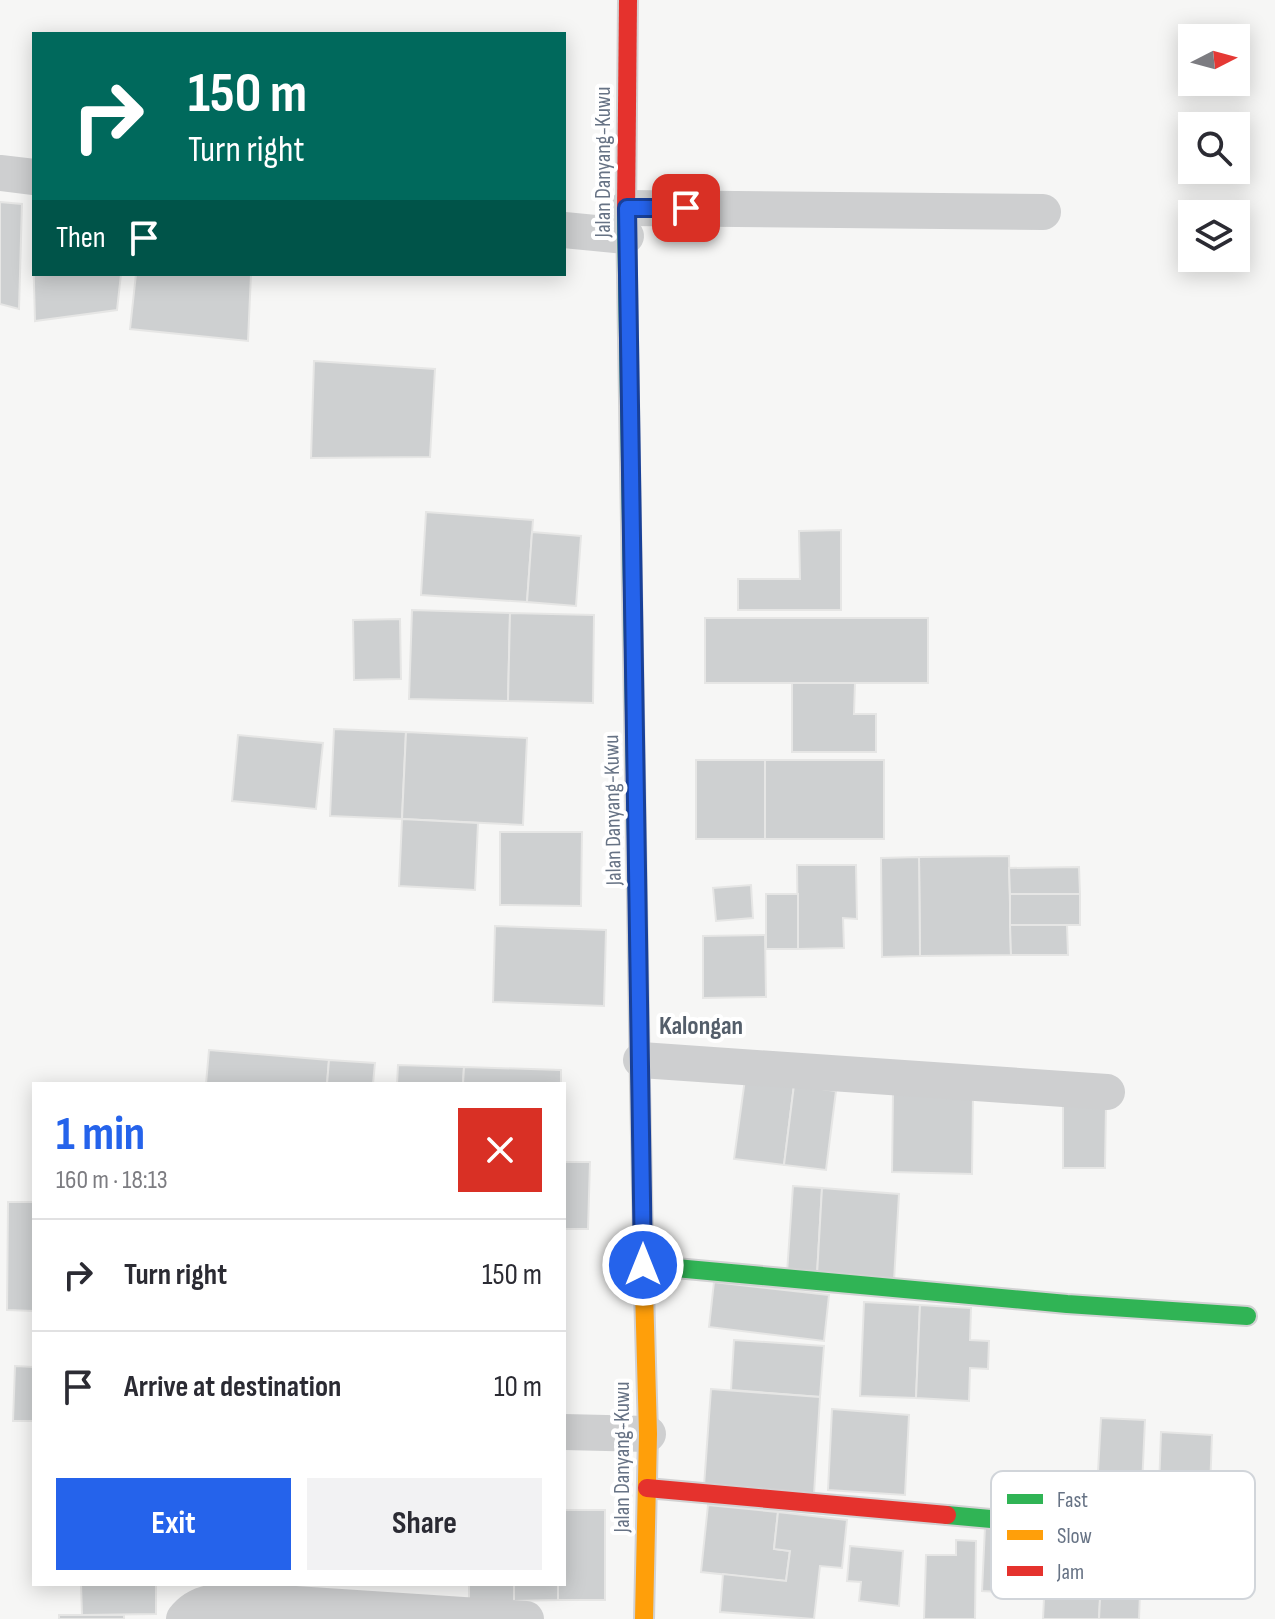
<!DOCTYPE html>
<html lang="en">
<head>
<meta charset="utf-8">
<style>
  body { margin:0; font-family:"Sofia Sans Condensed",sans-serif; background:#f2f2f3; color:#2b2b33; height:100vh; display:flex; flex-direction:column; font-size:30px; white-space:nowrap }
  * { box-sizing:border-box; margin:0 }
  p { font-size:26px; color:#7c7c81 }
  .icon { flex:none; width:44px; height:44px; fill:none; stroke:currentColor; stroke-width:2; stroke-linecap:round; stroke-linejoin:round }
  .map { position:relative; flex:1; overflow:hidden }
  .panel { position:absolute; left:32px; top:1082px; width:534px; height:504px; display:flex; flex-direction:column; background:#fff; border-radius:0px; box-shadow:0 4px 20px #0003 }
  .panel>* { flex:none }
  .banner { position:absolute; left:32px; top:32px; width:534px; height:244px; border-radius:0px; box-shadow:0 4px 20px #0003; background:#00695c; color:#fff; overflow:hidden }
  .needle { width:52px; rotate:84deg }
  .controls { position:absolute; left:1178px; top:24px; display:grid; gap:16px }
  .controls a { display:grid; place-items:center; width:72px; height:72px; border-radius:0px; background:#fff; box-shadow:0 4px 20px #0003; font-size:40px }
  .pin { position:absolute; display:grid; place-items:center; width:68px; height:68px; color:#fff; margin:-34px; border-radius:16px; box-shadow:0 4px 12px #0006 }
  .me { position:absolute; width:88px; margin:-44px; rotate:0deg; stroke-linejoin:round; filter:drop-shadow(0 0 6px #0008) }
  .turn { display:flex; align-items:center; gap:28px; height:168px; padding:0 24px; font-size:36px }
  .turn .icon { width:104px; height:104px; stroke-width:2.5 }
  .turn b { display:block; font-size:56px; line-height:68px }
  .then { display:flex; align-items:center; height:76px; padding:0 24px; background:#0003; gap:16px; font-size:30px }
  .round { display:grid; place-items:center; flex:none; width:84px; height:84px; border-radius:0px; background:#f2f2f3 }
  .summary { display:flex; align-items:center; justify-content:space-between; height:136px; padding:0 24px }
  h1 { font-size:48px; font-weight:700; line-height:60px; color:#2563eb }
  .primary-button { display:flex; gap:16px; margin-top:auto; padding:16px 24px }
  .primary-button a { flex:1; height:92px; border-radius:0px; background:#2563eb; color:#fff; font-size:32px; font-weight:700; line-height:92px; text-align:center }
  .primary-button a+a { background:#f2f2f3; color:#2b2b33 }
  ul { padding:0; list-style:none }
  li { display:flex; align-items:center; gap:24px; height:112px; padding:0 24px; border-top:2px solid #e1e1e2 }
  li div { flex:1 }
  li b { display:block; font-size:30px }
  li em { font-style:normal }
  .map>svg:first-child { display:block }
  .building { fill:#ced0d1; stroke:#e6e6e5; stroke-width:2 }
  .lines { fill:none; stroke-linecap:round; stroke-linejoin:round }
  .fast-casing { stroke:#d2d2d3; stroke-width:22 }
  .slow-casing { stroke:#d2d2d3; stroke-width:22 }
  .jam-casing { stroke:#d2d2d3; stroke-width:22 }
  .street { stroke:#cecfd0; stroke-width:36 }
  .fast { stroke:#30b455; stroke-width:18 }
  .slow { stroke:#ff9f0a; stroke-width:18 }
  .jam { stroke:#e5322d; stroke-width:18 }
  .route-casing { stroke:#184099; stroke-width:20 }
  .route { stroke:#2563eb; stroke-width:14 }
  .labels { text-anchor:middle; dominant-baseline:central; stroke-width:8; stroke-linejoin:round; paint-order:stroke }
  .street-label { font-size:22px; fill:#677385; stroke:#fff }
  .quarter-label { font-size:26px; font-weight:bold; fill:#545e6a; stroke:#fff }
  .key { fill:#fff; stroke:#d1d5da; stroke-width:2 }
  .key-label { font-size:22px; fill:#677385 }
</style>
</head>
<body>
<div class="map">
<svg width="1275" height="1619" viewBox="0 0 1275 1619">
  <rect width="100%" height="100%" fill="#f6f6f5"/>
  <g class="building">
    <polygon points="34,201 34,274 121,274 117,310 35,321 33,248"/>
    <polygon points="0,202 22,204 19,309 0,304"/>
    <polygon points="136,274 251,274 248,341 130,329"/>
    <polygon points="314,361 435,369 430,457 311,458"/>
    <polygon points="426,512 533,520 527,602 421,595"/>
    <polygon points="841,530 841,610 738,610 738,579 800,579 799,531"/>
    <polygon points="532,532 581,536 576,606 527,602"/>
    <polygon points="412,610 510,613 508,701 409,699"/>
    <polygon points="510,613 594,615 593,703 508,701"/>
    <rect x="705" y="618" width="223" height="65"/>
    <polygon points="400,619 401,679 354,680 353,620"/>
    <polygon points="792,683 855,683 854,714 876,714 876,752 792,752"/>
    <polygon points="334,729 406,732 402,819 330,816"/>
    <polygon points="406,732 527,738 523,825 402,819"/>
    <polygon points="238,735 323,743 316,809 232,801"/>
    <rect x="696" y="760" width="69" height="79"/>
    <rect x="765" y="760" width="119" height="79"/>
    <polygon points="402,819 478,823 475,890 399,886"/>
    <polygon points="500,832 582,832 581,906 500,905"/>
    <polygon points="1009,856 1011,955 920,956 919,857"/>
    <polygon points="919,857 920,956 882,957 881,858"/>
    <polygon points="797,865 856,865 857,919 843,918 844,948 798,949"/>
    <polygon points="1079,867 1080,894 1010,894 1009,868"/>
    <polygon points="751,885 753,918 716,921 713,888"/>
    <rect x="766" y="894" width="32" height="55"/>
    <rect x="1010" y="894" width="70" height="31"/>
    <polygon points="1010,925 1067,925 1068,955 1011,955"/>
    <polygon points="495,926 606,930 604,1006 493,1002"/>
    <polygon points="765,935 766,997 703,998 703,936"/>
    <polygon points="209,1050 329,1060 327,1084 206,1084"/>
    <polygon points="329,1060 375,1063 373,1084 327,1084"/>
    <polygon points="398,1065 464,1067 463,1084 397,1084"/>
    <polygon points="464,1067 561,1070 561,1084 463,1084"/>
    <polygon points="745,1079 794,1085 784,1165 734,1159"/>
    <polygon points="794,1085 836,1091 826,1170 784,1165"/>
    <polygon points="893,1093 973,1095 972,1174 892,1172"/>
    <polygon points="1063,1105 1106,1105 1105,1168 1063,1168"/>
    <polygon points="564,1162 590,1162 588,1229 564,1229"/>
    <polygon points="793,1186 822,1188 817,1275 787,1273"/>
    <polygon points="822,1188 899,1194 894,1281 817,1275"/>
    <polygon points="8,1202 34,1202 34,1311 7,1310"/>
    <polygon points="714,1282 829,1295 824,1341 709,1327"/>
    <polygon points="864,1302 920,1305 916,1398 860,1396"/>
    <polygon points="920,1305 971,1308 970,1340 989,1341 988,1369 970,1368 969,1401 916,1398"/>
    <polygon points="734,1340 824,1346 820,1397 731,1390"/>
    <polygon points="15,1366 34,1367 34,1421 13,1421"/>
    <polygon points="711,1389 820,1397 814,1494 704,1486"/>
    <polygon points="832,1409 909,1415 905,1495 828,1490"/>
    <polygon points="1101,1418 1145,1420 1141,1509 1096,1507"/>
    <polygon points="1161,1432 1212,1435 1209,1517 1158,1515"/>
    <polygon points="708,1505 778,1512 774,1549 790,1551 786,1581 701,1572"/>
    <polygon points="564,1510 605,1510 605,1600 558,1600 558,1584 564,1584"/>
    <polygon points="778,1512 847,1520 842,1568 820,1566 814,1619 720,1612 723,1574 786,1581 790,1551 774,1549"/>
    <polygon points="985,1527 1037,1530 1033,1594 982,1591"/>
    <polygon points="1078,1538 1103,1540 1099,1619 1043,1619 1046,1557 1077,1558"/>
    <polygon points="956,1540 976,1541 975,1619 924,1619 926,1555 956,1555"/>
    <polygon points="1103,1540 1142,1542 1139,1619 1099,1619"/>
    <polygon points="850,1546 903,1551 899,1606 859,1601 861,1582 847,1581"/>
    <polygon points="81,1584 156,1584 156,1614 82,1615"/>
    <rect x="469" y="1584" width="45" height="17"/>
    <polygon points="514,1584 558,1584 558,1600 514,1601"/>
    <rect x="59" y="1615" width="65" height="4"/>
  </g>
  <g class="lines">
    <g class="fast-casing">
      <g id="fast">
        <polyline points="626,213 640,1086"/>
        <polyline points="643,1265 1067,1304 1247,1316"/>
        <polyline points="947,1515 1209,1539"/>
      </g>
    </g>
    <g class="slow-casing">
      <polyline id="slow" points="644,1290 648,1434 644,1619"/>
    </g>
    <g class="jam-casing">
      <g id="jam">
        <polyline points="626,213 628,0"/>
        <polyline points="640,1086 644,1290"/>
        <polyline points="647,1488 947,1515"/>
      </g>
    </g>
    <g class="street">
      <polyline points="0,173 34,177"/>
      <polyline points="627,208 1043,212"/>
      <polyline points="564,230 626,236"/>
      <polyline points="641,1060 1107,1092"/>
      <polyline points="564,1432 648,1434"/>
      <path d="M184,1619c16,-21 42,-18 67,-18l275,18"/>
    </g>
    <use href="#fast" class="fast"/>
    <use href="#slow" class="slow"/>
    <use href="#jam" class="jam"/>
  </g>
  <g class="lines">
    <g class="route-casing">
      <polyline id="route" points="643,1265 627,208 686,208"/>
    </g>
    <use href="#route" class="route"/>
  </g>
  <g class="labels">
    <g class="street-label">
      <text transform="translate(603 162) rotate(-90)">Jalan Danyang-Kuwu</text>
      <text transform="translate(613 810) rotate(-91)">Jalan Danyang-Kuwu</text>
      <text transform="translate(622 1457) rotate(-90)">Jalan Danyang-Kuwu</text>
    </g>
    <g class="quarter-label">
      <text x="701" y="1026">Kalongan</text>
    </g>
  </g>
  <rect x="991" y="1471" width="264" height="128" rx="12" class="key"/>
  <rect x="1007" y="1494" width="36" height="10" fill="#30b455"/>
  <rect x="1007" y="1530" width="36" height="10" fill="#ff9f0a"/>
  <rect x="1007" y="1566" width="36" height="10" fill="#e5322d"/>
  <g class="key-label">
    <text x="1057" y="1507">Fast</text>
    <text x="1057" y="1543">Slow</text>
    <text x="1057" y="1579">Jam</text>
  </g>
</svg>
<div class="controls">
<a><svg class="needle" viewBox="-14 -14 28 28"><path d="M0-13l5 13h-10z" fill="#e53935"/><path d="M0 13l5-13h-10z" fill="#7c7c81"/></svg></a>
<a><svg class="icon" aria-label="search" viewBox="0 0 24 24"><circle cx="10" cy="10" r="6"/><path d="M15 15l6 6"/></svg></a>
<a><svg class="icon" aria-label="layers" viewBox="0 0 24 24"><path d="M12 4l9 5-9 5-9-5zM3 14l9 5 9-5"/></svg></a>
</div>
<div class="pin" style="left:686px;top:208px;background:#d93025"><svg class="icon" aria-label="arrive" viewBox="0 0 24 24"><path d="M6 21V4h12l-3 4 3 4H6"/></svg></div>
<svg class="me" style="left:643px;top:1265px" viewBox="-20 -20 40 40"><circle r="17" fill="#2563eb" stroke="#fff" stroke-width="3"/><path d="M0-11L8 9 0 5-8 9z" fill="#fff"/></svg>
<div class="banner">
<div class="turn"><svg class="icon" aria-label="right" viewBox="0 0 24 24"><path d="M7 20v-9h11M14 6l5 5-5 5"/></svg><div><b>150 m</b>Turn right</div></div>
<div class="then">Then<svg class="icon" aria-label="arrive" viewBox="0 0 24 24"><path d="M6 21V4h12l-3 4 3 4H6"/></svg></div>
</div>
<section class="panel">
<div class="summary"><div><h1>1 min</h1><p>160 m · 18:13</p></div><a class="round" style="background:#d93025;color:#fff"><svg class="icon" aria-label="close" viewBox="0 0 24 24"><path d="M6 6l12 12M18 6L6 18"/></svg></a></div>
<ul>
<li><svg class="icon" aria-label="right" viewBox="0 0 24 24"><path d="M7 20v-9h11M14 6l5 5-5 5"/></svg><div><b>Turn right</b></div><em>150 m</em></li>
<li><svg class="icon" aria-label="arrive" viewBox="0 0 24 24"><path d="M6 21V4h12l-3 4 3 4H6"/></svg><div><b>Arrive at destination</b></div><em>10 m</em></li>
</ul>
<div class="primary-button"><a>Exit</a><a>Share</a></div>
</section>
</div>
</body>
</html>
